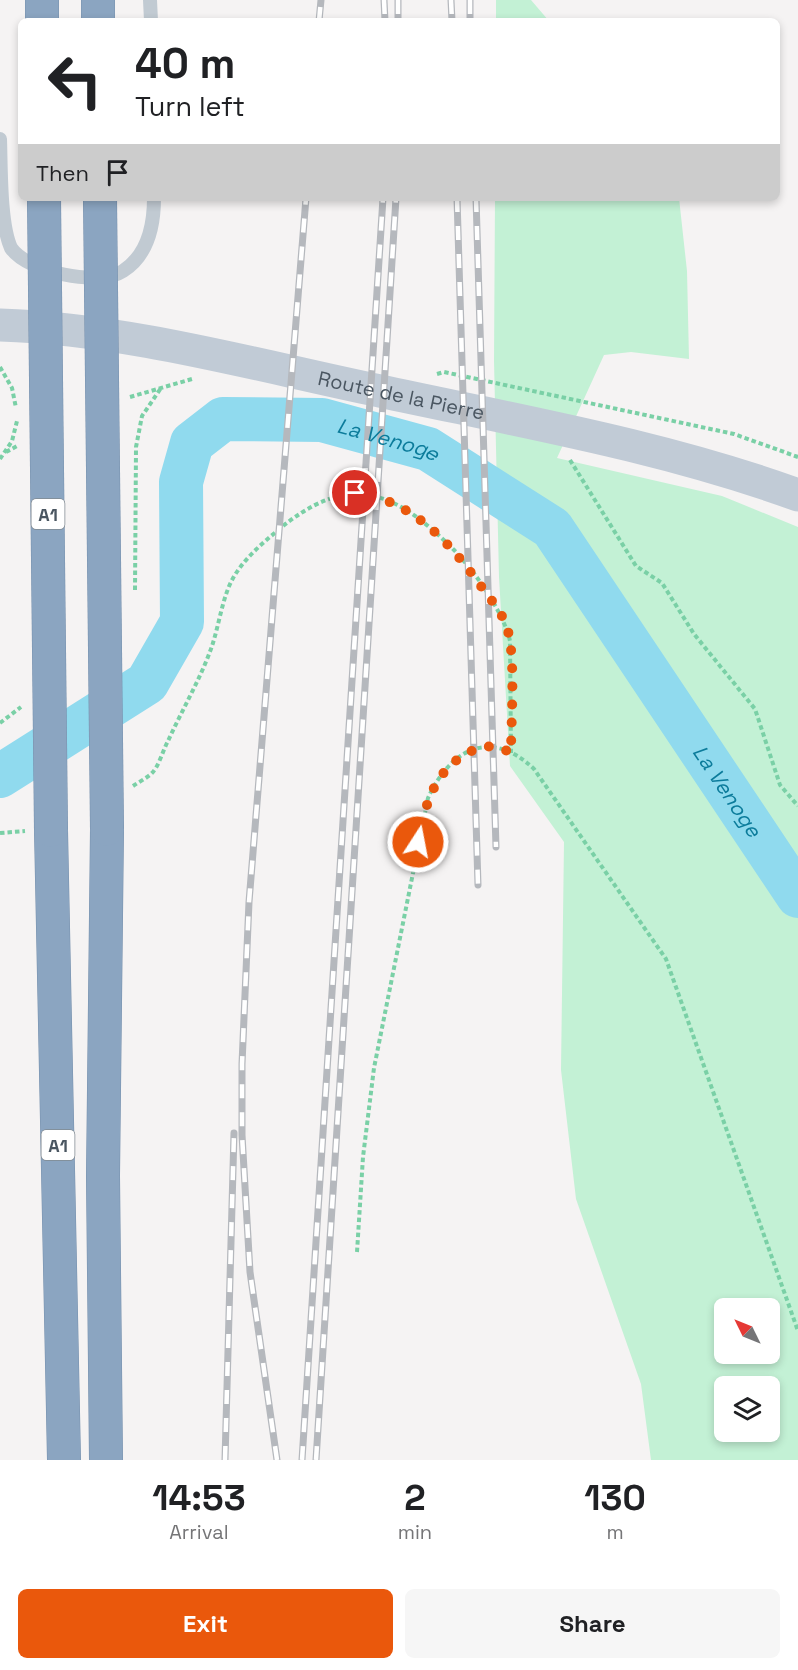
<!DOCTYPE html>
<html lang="en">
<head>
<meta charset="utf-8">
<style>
  body { margin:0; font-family:"Space Grotesk",sans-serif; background:#f6f6f6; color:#202124; height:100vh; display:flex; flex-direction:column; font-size:22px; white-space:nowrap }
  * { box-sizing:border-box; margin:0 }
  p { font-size:20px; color:#757577 }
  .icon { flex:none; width:33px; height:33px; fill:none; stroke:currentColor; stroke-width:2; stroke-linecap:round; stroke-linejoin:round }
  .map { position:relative; height:1460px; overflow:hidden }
  .details { display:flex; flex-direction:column; background:#fff; flex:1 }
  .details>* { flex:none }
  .top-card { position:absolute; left:18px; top:18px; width:762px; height:183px; border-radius:9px; box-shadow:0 3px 9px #0003; background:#fff; color:#202124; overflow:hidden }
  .needle { width:39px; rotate:313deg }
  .fabs { position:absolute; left:714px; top:1298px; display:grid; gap:12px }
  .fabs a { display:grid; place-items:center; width:66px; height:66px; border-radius:9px; background:#fff; box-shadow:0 3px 9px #0003; font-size:30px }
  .pin { position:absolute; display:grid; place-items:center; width:51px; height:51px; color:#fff; margin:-26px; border:3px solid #fff; border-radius:50%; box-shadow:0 2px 6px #0007 }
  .me { position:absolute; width:66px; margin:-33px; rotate:11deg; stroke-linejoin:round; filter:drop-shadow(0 0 4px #0008) }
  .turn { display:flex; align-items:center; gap:21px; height:126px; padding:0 18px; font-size:27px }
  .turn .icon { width:78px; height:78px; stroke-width:2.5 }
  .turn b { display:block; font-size:42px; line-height:51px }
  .then { display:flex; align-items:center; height:57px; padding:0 18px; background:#0003; gap:12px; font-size:22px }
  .eta { display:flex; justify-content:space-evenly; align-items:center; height:102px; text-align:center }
  .eta b { font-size:36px; font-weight:700; line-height:42px }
  .cta { display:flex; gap:12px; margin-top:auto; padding:12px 18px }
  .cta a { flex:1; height:69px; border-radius:9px; background:#ea580c; color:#fff; font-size:24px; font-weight:700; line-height:69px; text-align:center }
  .cta a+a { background:#f6f6f6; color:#202124 }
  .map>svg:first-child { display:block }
  .green { fill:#c3f1d5; fill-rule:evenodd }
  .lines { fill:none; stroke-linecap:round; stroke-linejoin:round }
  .river { stroke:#90daee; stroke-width:44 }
  .motorway-casing { stroke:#7690ad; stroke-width:34 }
  .path { stroke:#7ad0a6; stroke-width:4; stroke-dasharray:4.5 3; stroke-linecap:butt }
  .service { stroke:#c1cad2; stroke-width:14 }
  .secondary { stroke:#c1cbd6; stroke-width:33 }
  .motorway { stroke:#8ba5c1; stroke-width:33 }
  .rail-casing { stroke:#b5b8bd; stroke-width:7 }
  .rail { stroke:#fff; stroke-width:4.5; stroke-dasharray:14; stroke-linecap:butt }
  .motorway-bridge-casing { stroke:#7690ad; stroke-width:34; stroke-linecap:butt }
  .motorway-bridge { stroke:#8ba5c1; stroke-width:33 }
  .route { stroke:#ea580c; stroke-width:10; stroke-dasharray:0 18 }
  .labels { text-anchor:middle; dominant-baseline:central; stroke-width:5; stroke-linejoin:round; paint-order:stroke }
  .shield { fill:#fff; stroke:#808990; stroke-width:1.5 }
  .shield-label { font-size:18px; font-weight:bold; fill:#4a5661 }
  .street-label { font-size:20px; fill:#4a5661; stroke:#fff }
  .water-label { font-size:21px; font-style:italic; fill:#0c7c9b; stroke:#fff }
</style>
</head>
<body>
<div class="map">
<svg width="798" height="1460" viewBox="0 0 798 1460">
  <rect width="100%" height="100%" fill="#f5f3f3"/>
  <g class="green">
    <polygon points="496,0 531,0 549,21 496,21"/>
    <path d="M495,198h184l8,73 2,88 -58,-7 -27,3 -47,103 165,38 76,31v933h-147l-10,-76 -65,-185 -15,-129 3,-228 -54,-76 -11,-189 -5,-216zM724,1308h46v45h-46zM724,1386h46v45h-46z"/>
  </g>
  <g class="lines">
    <path class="river" id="s1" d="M0,776l147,-93 35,-61 -1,-140 11,-39 31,-24 99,1 106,29 124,79 246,368"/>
    <g class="motorway-casing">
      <g id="motorway">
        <polyline points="42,0 42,21"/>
        <polyline points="98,0 98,21"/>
        <polyline points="51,830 64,1460"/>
        <polyline points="106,1460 103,1176 107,829"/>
      </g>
    </g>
    <g class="path">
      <polyline points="0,367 12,388 16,408"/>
      <polyline points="437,374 444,372 734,434 798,457"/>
      <polyline points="130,397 192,379"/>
      <polyline points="6,452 19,445"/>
      <polyline points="0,459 12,441 17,421"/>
      <polyline points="570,460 636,566 662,583 694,634 755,709 780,785 798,806"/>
      <polyline points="135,590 136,447 142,416 161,388"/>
      <polyline points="0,723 21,707"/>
      <path d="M133,786c6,-4 14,-8 19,-13 7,-7 11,-23 16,-32 14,-31 33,-63 44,-95 6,-18 9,-39 16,-57 9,-24 30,-42 49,-58 70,-59 115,-43 176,18 21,21 51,64 57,92l1,112"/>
      <polyline points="0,833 25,831"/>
      <path d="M357,1252l6,-95 11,-89 54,-270c23,-50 63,-70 106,-29l132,190 132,372"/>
    </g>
    <g class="service">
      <polyline points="150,0 151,21"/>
      <path d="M0,139c1,29 0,85 11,109 16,24 88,39 112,23 25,-16 31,-46 31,-73"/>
    </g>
    <path class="secondary" id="s2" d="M0,325c128,4 255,40 380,66 139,30 283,55 418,104"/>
    <use href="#motorway" class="motorway"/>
    <g class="rail-casing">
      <g id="rail">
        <polyline points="384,0 385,21"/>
        <polyline points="398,0 398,21"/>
        <polyline points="451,0 452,21"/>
        <polyline points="470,0 470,21"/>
        <polyline points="319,21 321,0"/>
        <polyline points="457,198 478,885"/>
        <polyline points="476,198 496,847"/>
        <polyline points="225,1460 234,1133"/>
        <polyline points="277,1460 250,1272 242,1135 242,1064 249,902 306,198"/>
        <polyline points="302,1460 383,198"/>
        <polyline points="316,1460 396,198"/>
      </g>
    </g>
    <use href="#rail" class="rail"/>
    <g class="motorway-bridge-casing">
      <g id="motorway-bridge">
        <polyline points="44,198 51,830"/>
        <polyline points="100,198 107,829"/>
      </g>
    </g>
    <use href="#motorway-bridge" class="motorway-bridge"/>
  </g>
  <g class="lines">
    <path class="route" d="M355,493c57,6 97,52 128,96 9,12 20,25 24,39 9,26 4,94 4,125 -17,-10 -30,-8 -47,2 -32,20 -39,52 -46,87"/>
  </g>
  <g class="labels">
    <g class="shield">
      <rect x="31.5" y="499" width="33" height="30" rx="4.5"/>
      <rect x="41.5" y="1130" width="33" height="30" rx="4.5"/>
    </g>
    <g class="shield-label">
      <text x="48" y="514">A1</text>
      <text x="58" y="1145">A1</text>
    </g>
    <g class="street-label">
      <text stroke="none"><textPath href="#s2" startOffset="408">Route de la Pierre</textPath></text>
    </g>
    <g class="water-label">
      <text stroke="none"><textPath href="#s1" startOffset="632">La Venoge</textPath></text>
      <text stroke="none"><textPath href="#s1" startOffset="1136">La Venoge</textPath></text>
    </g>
  </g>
</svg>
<div class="fabs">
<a><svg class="needle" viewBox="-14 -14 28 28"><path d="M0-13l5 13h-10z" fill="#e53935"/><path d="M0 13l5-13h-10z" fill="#757577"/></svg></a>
<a><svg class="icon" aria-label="layers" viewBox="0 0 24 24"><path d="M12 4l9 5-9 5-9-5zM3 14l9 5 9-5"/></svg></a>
</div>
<div class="pin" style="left:355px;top:493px;background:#d93025"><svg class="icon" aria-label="arrive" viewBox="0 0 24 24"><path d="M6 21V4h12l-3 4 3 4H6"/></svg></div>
<svg class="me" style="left:418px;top:842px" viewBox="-20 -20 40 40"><circle r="17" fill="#ea580c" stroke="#fff" stroke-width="3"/><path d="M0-11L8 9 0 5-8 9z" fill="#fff"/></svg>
<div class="top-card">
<div class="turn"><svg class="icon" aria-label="left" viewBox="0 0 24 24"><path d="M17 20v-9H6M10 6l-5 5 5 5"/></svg><div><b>40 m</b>Turn left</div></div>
<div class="then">Then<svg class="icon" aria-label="arrive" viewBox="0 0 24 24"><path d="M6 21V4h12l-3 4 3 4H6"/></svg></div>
</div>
</div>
<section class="details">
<div class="eta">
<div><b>14:53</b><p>Arrival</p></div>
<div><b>2</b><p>min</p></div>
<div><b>130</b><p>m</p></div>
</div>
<div class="cta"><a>Exit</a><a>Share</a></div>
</section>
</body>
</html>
